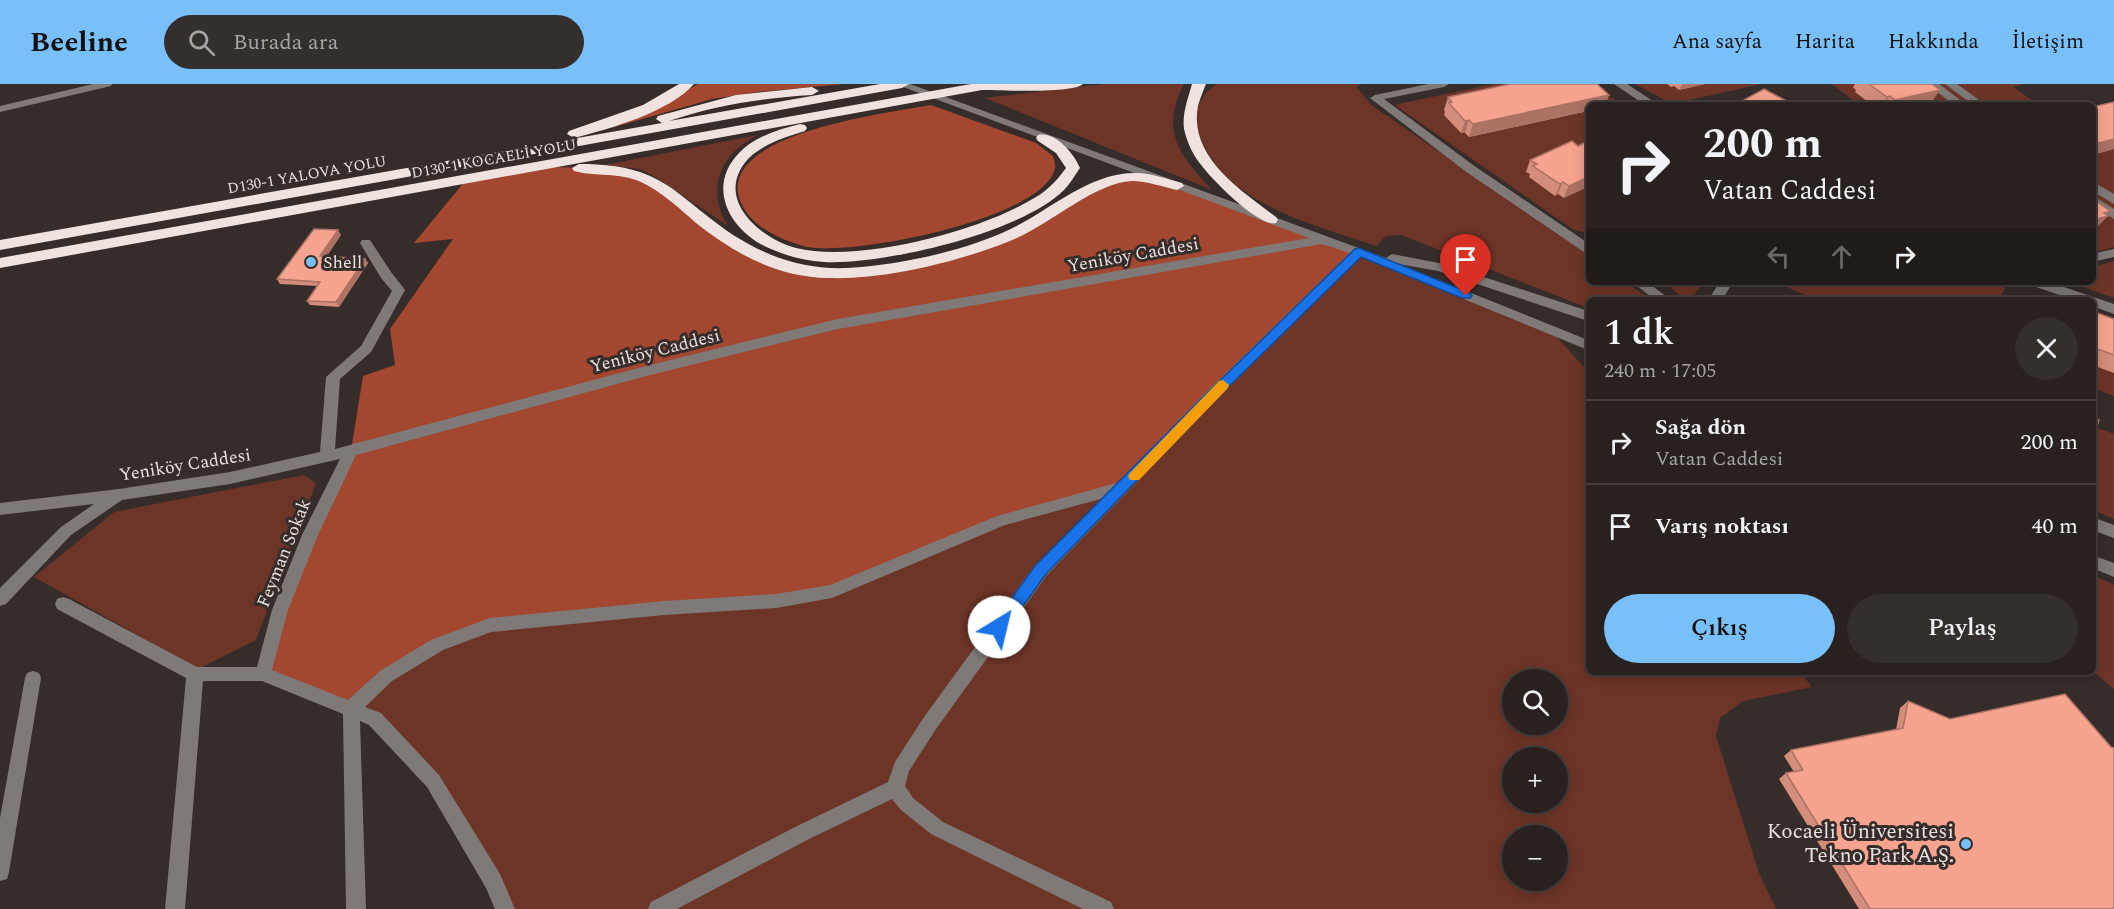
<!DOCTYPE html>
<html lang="tr">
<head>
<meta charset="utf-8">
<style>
  body { margin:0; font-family:Spectral,serif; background:#342e2c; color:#f1f3f6; height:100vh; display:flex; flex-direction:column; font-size:22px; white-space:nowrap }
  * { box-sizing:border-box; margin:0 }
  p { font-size:20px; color:#a5a3a4 }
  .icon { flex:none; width:33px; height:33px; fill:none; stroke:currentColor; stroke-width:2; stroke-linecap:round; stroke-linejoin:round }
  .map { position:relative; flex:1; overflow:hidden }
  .panel { position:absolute; left:1586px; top:213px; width:510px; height:378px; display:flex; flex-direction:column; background:#28211f; border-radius:9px; box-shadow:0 3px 15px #0003,0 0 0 2px #443e3d }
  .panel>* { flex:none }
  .top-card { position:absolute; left:1586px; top:18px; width:510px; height:183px; border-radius:9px; box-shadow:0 3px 15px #0003,0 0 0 2px #443e3d; background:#28211f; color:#f1f3f6; overflow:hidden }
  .fabs { position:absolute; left:1502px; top:585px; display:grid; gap:12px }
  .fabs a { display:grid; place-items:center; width:66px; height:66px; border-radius:50%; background:#28211f; box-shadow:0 3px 15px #0003,0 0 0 2px #443e3d; font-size:30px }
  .pin { position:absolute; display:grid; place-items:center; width:51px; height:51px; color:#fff; margin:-62px -26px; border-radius:50% 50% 50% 0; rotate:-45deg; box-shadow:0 0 6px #0007 }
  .pin .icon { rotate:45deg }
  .me { position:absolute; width:66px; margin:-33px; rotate:36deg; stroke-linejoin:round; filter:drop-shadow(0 0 4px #0008) }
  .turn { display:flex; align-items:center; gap:21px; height:126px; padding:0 18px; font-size:27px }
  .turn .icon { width:78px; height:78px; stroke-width:2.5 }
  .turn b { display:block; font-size:42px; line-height:51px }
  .lanes { display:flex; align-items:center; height:57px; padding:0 18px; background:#0003; justify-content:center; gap:30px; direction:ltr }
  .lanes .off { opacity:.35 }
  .round { display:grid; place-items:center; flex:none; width:63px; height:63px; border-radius:32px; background:#342e2c }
  .head { display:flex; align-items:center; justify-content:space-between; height:102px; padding:0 18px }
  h1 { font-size:36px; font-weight:600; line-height:45px }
  .button { display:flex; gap:12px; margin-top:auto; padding:12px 18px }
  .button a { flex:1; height:69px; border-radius:36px; background:#79bff8; color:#111; font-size:24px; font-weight:600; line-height:69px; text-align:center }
  .button a+a { background:#342e2c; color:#f1f3f6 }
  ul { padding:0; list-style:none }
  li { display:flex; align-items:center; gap:18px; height:84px; padding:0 18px; border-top:2px solid #443e3d }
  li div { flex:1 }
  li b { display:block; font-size:22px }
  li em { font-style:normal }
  header { display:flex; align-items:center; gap:36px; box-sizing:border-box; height:84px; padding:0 30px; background:#79bff8; color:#111 }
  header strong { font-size:28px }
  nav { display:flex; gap:33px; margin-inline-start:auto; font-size:21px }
  .search { width:420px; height:54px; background:#342e2c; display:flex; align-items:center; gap:15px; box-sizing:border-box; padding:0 21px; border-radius:33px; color:#a5a3a4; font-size:22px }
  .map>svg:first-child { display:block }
  .green { fill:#6d3528; fill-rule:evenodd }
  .forest { fill:#a34731 }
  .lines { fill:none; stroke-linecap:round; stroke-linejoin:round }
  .minor { fill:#7f7a78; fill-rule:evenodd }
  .highway { fill:#f0e2df; fill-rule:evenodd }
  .wall { fill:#d48c7b }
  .shaded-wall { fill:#ac7264 }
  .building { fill:#f6a38f; stroke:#ac7264; stroke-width:1.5 }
  .route { fill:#1a73e8; stroke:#114b97; stroke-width:1.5 }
  .slow { fill:#f59e0b }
  .poi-dot { fill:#79bff8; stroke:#362c29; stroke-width:2 }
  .labels { text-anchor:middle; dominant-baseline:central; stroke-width:6; stroke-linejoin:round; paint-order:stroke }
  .far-street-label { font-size:15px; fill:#e9e2e1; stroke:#362c29 }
  .street-label { font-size:18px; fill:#e9e2e1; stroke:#362c29 }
  .poi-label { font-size:18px; fill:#e9e2e1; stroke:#362c29; text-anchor:start }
  .near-poi-label { font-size:21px; fill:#e9e2e1; stroke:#362c29; text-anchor:end }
</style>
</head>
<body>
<header>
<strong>Beeline</strong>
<div class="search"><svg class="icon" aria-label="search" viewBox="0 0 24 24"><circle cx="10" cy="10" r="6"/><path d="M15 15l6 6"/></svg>Burada ara</div>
<nav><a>Ana sayfa</a><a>Harita</a><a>Hakkında</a><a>İletişim</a></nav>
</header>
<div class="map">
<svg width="2114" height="825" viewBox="0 0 2114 825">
  <rect width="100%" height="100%" fill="#362c29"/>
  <g class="green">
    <path d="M1104,0h80c-24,48 -5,70 28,106l-227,-92z"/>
    <path d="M1216,0h146l-6,2 15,19 217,148v29h38l25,18h-63v8l-187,-73 -15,1 -10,10c-63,-22 -151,-41 -177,-111 -8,-21 0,-38 17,-51z"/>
    <polygon points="1494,0 1592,0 1592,3 1624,21 1588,21 1588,149 1574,146 1396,22 1398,20"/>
    <polygon points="1635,0 1761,0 1672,20"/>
    <polygon points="1832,0 2025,0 2013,3 2039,21 1859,21"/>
    <polygon points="2114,19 2114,163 2093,169 2092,24"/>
    <path d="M757,51c-7,5 -16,10 -23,17 -21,20 -21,51 -6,74l-73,-49 -15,-8 -35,-4z"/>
    <path d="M1359,168l192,78 37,42v300h212l12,15 -69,14 -23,17 -4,18 43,137 17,36h-1271l-72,-128 -82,-72 86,-64zM1512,596h45v44h-45zM1512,674h45v44h-45zM1512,752h45v44h-45z"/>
    <polygon points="2114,177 2114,214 2070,198 2092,198 2093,183"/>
    <polygon points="1665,198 1703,198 1692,214 1679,211"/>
    <polygon points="1776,198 2007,198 2000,216 1816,216"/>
    <polygon points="2092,227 2114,234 2114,312 2093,304"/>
    <polygon points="2092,342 2114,350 2114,435 2093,426"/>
    <polygon points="304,391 316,399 256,556 198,585 34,493 114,428"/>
    <polygon points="2093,491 2114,501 2114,605 2093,587"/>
  </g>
  <g class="forest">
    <polygon points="698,0 844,0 758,8 712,15 611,44 652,26"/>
    <path d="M931,21l105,38 17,13c1,4 3,9 2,13 -14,51 -202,87 -248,78 -22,-5 -53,-19 -64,-40 -39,-73 147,-94 188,-102z"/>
    <polygon points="544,83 597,84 646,95 706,140 789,185 872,186 978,163 1121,94 1177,102 1359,168 1125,402 1002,436 832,507 490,541 437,561 351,625 263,590 280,526 351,367 363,292 395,281 390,245 453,155 414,159 465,97"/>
  </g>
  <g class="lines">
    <g class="minor">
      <polygon points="93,0 112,0 111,2 0,28 0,22"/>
      <path d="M895,0h15l476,174 6,-4 52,10 144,47v10l-150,-50 -39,-7 189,76v10l-227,-93 -150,148 -164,170 -111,154 -27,42 -4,15 8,12 30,24 168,80 3,7h-31l-152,-75 -30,-24 -9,-11 -85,41 -130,69h-29l3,-7 142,-74 95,-46 7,-20 29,-45 111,-152 69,-67 -99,27 -173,73 -56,10 -112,7 -173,17 -48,18 -51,31 -27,26 16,6 58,62 61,99 15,35h-20l-9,-21 -59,-101 -58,-62 -9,-4 6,188h-20l-3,-195 -81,-33h-59l-18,228h-20l21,-231 -129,-69 -2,-5 2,-5 6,-2 6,2 128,68h60l15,-57 30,-75 38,-76 -110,25 -108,16 -51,35 -65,69 -6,2v-18l61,-61 33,-23 -94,11v-12l119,-14 111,-17 90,-20 6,-75 35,-31 31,-55 -11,-13 -21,-35 2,-3h8l21,32 14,18 -34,62 -31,27 -5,70 315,-84 188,-46 471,-81zM1322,160l28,9 -149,144 -81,85 -123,34 -167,69 -54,9 -112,7 -174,17 -59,22 -51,31 -32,29 -76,-30 16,-60 30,-75 38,-80 294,-80 188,-46z"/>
      <polygon points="1428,0 1449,0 1444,3 1384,15 1473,81 1588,159 1588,169 1584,168 1465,87 1370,14 1375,11"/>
      <polygon points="1614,0 1627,0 1659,21 1645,21"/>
      <polygon points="1927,0 1939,0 1967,21 1954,21"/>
      <polygon points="1945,0 1957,0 1986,21 1973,21"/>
      <polygon points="2092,97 2114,110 2114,120 2092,107"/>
      <polygon points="2092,111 2114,125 2114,135 2092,121"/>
      <polygon points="2114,165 2114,173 2092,178 2092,170"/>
      <polygon points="1632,198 1647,198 1671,216 1655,216"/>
      <polygon points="1720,198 1733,198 1722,216 1708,216"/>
      <polygon points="2029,198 2049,198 2114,220 2114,230 2092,222 2092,216 2075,216 2030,201"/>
      <polygon points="2092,433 2114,441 2114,454 2092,446"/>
      <polygon points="2092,471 2114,479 2114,493 2092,484"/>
      <polygon points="33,587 39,589 41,594 9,788 7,795 0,797 0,734 25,594 27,589"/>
    </g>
    <g class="highway">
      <path d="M679,0h15c-24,28 -85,45 -120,54l-7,-4 2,-3 74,-26z"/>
      <path d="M880,0h29l-7,4 -902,162v-10l662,-117 -6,-4 2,-3 78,-21 76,-8 7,4 -7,4c-49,3 -96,10 -143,26z"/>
      <path d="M971,0h112c-11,10 -83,6 -101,6l-982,178v-10z"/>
      <path d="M1192,0h14c-3,7 -6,15 -8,22 -10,51 44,85 78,111l2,3 -2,3c-16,5 -64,-43 -74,-57 -9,-10 -15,-24 -18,-37 -2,-16 4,-30 8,-45z"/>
      <path d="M800,40l5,1 2,3 -2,3c-20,6 -42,13 -57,28 -35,39 11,79 48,89 62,15 179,-16 233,-47 16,-8 27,-19 37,-33l-10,-15 -18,-12 -2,-3 2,-3c18,-4 36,19 42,33 -5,7 -10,16 -16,22 -43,43 -181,75 -240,72 -19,-1 -37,-6 -53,-13 -40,-16 -66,-61 -32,-96 15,-16 40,-24 61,-29z"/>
      <path d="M579,80c24,0 49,2 71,12 21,9 38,25 56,39 42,34 86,55 141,53 51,-3 108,-15 155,-35 43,-18 83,-59 131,-60 16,-1 34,6 49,10l2,3 -7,4c-14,-3 -30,-9 -45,-9 -39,2 -83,45 -122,60 -53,21 -125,39 -182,37 -51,-1 -93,-24 -132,-55 -17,-15 -34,-31 -55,-41 -22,-10 -45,-5 -67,-11l-2,-3z"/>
    </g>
  </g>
  <g class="wall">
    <polygon points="1667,0 1705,0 1679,6 1674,2 1671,3"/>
    <polygon points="1855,0 1932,0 1931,19 1922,21 1872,21 1855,8 1856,6 1853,3"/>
    <polygon points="1609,11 1605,21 1588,21 1588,27 1469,53 1465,49 1461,49 1444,31 1445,28 1444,26 1448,13"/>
    <polygon points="2114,18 2114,65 2092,71 2092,23"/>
    <polygon points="1588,57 1564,114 1558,110 1555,112 1529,93 1530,90 1526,88 1530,76 1578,62"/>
    <polygon points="341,151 326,173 365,175 368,179 339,223 310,221 307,217 318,202 280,200 277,195"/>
    <polygon points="2092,227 2114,235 2114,289 2092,281"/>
    <polygon points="1908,617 2114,825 1859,825 1779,695 1786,689 1794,688 1784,672 1791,666 1896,646 1900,624"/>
  </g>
  <g class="shaded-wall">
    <polygon points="1682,0 1705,0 1679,6"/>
    <polygon points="1940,6 1931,19 1922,21 1892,21 1895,16"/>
    <polygon points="1609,11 1605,21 1588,21 1588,27 1469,53 1473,40"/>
    <polygon points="1890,12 1884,21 1882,21 1887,13"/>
    <polygon points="1469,36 1465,49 1461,49 1465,37"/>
    <polygon points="2114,55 2114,65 2092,71 2092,66 2099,59"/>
    <polygon points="1588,93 1588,103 1564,114 1569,102"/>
    <polygon points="1563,98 1558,110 1555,112 1560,100"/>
    <polygon points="2110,127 2106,132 2108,132 2096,144 2092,145 2092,136 2104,129"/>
    <polygon points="338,146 341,151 323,177 320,172"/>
    <polygon points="365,175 368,179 339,223 336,218"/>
  </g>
  <g class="building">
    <polygon points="1510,0 1597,0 1609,11 1473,40 1469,36 1465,37 1448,18 1452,18 1448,13"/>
    <polygon points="1869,0 1932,0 1940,6 1895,16 1890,12 1887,13"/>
    <polygon points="1764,5 1794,21 1740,21 1743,19 1740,18"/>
    <polygon points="2114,18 2114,55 2099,59 2092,55 2092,23"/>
    <polygon points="1572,57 1578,62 1588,57 1588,93 1569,102 1563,98 1560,100 1533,82 1537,80 1530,76"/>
    <polygon points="2092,114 2110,127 2104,129 2108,132 2092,136"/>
    <polygon points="314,145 338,146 320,172 365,175 336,218 307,217 320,198 277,195"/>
    <polygon points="2092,227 2114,235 2114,271 2092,263"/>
    <polygon points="2092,333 2099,336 2092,360"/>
    <polygon points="2065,610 2111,663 2114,664 2114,825 1870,825 1786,689 1803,686 1791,666 1903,644 1908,617 1950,635"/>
  </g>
  <polygon class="route" points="1359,164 1470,209 1472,212 1470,214 1462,214 1361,173 1211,320 1046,490 1004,548 999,550 994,548 992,543 994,539 1035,482 1202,314 1355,165"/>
  <polygon class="slow" points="1223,296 1229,301 1228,304 1139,396 1130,396 1128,392 1130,389 1219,297"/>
  <g class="poi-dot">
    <circle cx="311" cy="178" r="6"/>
    <circle cx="1966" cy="760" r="6"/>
  </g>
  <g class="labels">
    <g class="far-street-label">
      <text transform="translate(494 75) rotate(-10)">D130-1 KOCAELİ YOLU</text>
      <text transform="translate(307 91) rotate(-10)">D130-1 YALOVA YOLU</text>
    </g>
    <g class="street-label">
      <text transform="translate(1133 171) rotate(-10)">Yeniköy Caddesi</text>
      <text transform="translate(655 267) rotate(-14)">Yeniköy Caddesi</text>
      <text transform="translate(185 381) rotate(-9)">Yeniköy Caddesi</text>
      <text transform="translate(284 469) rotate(-68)">Feyman Sokak</text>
    </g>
    <g class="poi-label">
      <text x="323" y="178">Shell</text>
    </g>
    <g class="near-poi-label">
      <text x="1954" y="748">Kocaeli Üniversitesi<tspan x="1954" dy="24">Tekno Park A.Ş.</tspan></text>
    </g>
  </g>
</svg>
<div class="fabs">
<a><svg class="icon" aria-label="search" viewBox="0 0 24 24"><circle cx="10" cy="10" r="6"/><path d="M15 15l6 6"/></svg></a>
<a>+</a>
<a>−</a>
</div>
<div class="pin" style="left:1466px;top:212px;background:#d93025"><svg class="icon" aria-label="arrive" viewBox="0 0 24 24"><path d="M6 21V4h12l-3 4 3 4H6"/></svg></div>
<svg class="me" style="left:999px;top:543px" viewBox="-20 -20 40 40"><circle r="19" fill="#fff"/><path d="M0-13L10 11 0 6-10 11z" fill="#1a73e8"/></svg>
<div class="top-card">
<div class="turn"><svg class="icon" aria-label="right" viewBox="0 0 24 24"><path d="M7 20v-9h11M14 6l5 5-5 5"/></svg><div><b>200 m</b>Vatan Caddesi</div></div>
<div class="lanes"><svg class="icon off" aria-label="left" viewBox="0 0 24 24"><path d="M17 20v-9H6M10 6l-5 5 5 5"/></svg><svg class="icon off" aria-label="ahead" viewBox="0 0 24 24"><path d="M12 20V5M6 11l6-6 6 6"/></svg><svg class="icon" aria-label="right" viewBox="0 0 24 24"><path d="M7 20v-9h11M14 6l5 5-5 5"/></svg></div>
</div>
<section class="panel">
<div class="head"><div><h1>1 dk</h1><p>240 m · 17:05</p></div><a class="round"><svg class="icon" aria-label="close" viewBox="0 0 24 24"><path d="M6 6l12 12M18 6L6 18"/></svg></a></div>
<ul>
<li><svg class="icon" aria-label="right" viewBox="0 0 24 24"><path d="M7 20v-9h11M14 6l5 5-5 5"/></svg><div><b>Sağa dön</b><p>Vatan Caddesi</p></div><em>200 m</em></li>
<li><svg class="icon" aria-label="arrive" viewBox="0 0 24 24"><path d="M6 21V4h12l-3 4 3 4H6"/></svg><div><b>Varış noktası</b></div><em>40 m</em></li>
</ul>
<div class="button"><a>Çıkış</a><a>Paylaş</a></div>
</section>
</div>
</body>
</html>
